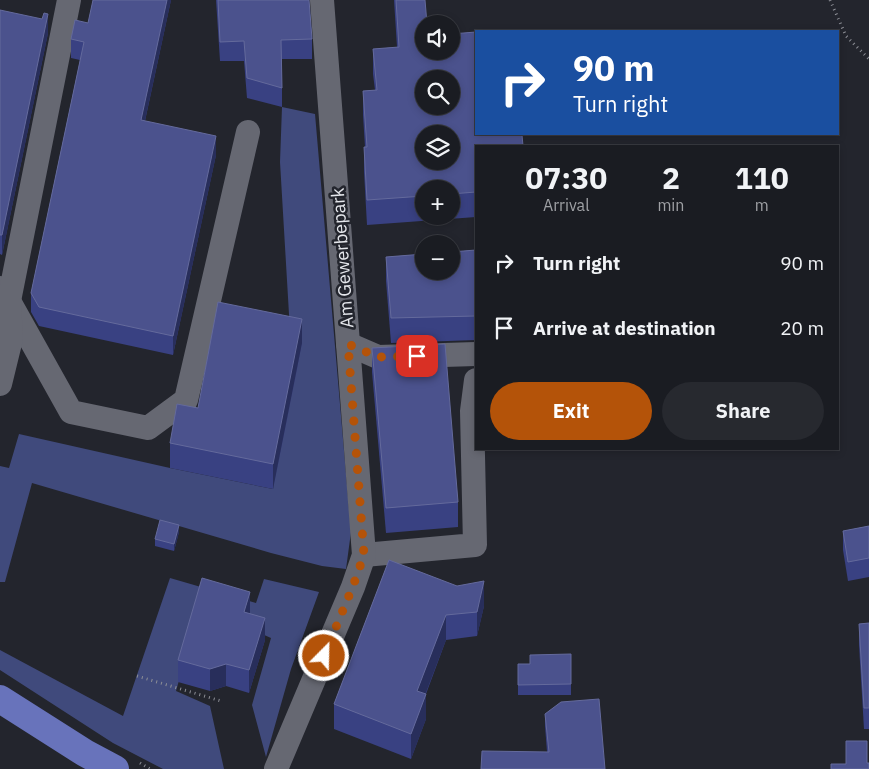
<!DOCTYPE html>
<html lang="en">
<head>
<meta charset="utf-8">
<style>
  body { margin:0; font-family:"IBM Plex Sans",sans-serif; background:#27292f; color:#f1f3f6; height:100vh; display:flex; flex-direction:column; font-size:19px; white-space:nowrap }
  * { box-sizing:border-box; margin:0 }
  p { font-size:16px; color:#9fa1a5 }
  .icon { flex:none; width:28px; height:28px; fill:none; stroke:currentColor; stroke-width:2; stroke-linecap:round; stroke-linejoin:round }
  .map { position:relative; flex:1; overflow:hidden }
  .panel { position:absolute; left:475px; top:145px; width:364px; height:305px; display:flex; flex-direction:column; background:#1a1c22; border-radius:0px; box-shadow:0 2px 8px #0003,0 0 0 1px #383a40 }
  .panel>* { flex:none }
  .top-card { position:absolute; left:475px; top:30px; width:364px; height:105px; border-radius:0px; box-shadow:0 2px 8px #0003,0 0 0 1px #383a40; background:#1a4fa0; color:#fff; overflow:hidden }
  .buttons { position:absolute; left:415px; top:15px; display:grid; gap:10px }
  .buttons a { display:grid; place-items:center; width:45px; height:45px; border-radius:50%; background:#1a1c22; box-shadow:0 2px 8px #0003,0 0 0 1px #383a40; font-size:25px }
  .pin { position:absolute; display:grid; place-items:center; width:42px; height:42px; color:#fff; margin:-21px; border-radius:10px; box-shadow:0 2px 8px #0006 }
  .me { position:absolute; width:55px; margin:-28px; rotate:23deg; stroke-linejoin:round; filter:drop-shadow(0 0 4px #0008) }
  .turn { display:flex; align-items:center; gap:18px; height:105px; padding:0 15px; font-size:22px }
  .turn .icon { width:65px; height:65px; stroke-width:2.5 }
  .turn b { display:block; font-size:35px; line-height:42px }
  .eta { display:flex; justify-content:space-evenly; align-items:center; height:85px; text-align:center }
  .eta b { font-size:30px; font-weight:700; line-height:35px }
  .action { display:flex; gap:10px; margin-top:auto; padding:10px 15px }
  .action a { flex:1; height:58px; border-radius:30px; background:#b45309; color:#fff; font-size:20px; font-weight:700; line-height:58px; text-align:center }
  .action a+a { background:#27292f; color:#f1f3f6 }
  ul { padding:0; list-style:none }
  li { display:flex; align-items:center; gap:15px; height:65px; padding:0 15px }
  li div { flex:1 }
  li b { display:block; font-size:19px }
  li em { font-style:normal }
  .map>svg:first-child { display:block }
  .green { fill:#404a7c }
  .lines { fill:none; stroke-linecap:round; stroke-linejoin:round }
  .path { stroke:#8d8f96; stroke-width:3; stroke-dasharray:1 4; stroke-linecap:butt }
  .minor { stroke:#666872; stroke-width:24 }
  .major { stroke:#6873bb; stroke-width:28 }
  .wall { fill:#394182; fill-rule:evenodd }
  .shaded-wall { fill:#282e5b }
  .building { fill:#4b528d; stroke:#646a9c; fill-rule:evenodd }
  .route { stroke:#b45309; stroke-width:9; stroke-dasharray:0 16.2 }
  .labels { text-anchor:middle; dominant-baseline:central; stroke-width:5; stroke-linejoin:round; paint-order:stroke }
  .street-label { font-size:18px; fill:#e5e7ec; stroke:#23252d }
</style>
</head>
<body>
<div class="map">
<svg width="869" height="769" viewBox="0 0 869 769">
  <rect width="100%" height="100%" fill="#23252d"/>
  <g class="green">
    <polygon points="282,107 315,114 351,532 346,569 322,566 271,553 32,483 5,582 0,582 0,466 9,468 19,434 170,468 273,489 290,331 280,162"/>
    <polygon points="170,578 256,603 264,579 319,592 291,669 266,757 252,705 271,638 246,627 186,656 176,691 210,706 224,769 163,769 113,743 0,670 0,650 123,716"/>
  </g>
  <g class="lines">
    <g class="path">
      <polyline points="830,0 846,36 869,59"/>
      <polyline points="137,676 221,701"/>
      <polyline points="140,763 150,769"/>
    </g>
    <g class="minor">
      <polyline points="0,288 9,301 71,412 148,428 186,400 248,132"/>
      <polyline points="348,344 378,357 476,354"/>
      <polyline points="0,384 11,339 9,301 69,0"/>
      <polyline points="364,555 475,545 472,411 476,380"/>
      <polyline points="276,769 353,587 364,555 322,0"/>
    </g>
    <polyline class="major" points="0,699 85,753 115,769"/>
  </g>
  <g class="wall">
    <polygon points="93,0 171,0 145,121 216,155 173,355 39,326 31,312 31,293 80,60 71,58 71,39 88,23"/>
    <polygon points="216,0 309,0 312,39 312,59 282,59 282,107 247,98 244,61 220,61"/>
    <path d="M394,0h31l-1,51 52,95v71l-109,8 -3,-53v-25h1l-2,-32v-24l12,-1 -2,-16v-25l24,-2zM424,189h27v27h-27z"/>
    <polygon points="0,10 48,33 2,255 0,254"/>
    <polygon points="476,250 476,340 391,343 386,281 386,257"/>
    <polygon points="302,343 273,489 170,468 170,443 198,408"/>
    <polygon points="372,348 458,502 458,527 386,533 372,372"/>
    <polygon points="869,526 869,577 848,581 843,550 843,531"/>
    <polygon points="179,532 174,551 155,546 155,539"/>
    <polygon points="389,560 484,606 477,636 446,640 426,694 426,719 411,759 334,729 334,704"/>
    <polygon points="250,614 265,640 249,693 226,686 210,691 178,682 178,660"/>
    <polygon points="869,623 869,729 864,729 859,645 859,624"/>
    <polygon points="571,654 571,695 518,695 518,664 530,664"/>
    <polygon points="545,714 605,769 547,752 545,726"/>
  </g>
  <g class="shaded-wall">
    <polygon points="167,0 171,0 141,139 141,120"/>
    <polygon points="48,14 48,33 2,255 2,235"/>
    <polygon points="216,136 216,155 173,355 173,336"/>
    <polygon points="302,319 302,343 273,489 273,464"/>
    <polygon points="179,525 179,532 174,551 174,544"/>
    <polygon points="484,581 484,606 477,636 477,612"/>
    <polygon points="250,592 250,615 244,612"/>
    <polygon points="446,615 446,640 417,716 417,691"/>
    <polygon points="265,618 265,640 249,693 249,670"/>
    <polygon points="226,664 226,686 210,691 210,669"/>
    <polygon points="426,694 426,719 411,759 411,734"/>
  </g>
  <g class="building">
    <polygon points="93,0 167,0 141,120 216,136 173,336 39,307 31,293 84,42 71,39 75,20 88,23"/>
    <polygon points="218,0 309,0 312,39 281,40 282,88 247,78 244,41 220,42"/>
    <path d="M396,0h29l2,24h-3v27h27v-17l25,-2v102h40v1h6l1,11h-47v46l-25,2v-5h-27v7l-57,4 -3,-53h3l-4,-56 14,-1 -4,-41 26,-2zM424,79h27v27h-27zM424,134h27v27h-27z"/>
    <polygon points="0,10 42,19 44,13 48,14 2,235 0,235"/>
    <polygon points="476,250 476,316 391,318 386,257 424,254 424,271 451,271 451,252"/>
    <polygon points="218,302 302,319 273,464 170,443 177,404 198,408"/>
    <polygon points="445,344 458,502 386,508 372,348"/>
    <polygon points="160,520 179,525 174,544 155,539"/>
    <polygon points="869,526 869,558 848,562 843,531"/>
    <polygon points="389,560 457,586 484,581 477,612 446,615 417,691 426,694 411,734 334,704"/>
    <polygon points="202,578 250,592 244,612 265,618 249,670 226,664 210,669 178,660"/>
    <polygon points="869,623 869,708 864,708 859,624"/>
    <polygon points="571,654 571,684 518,685 518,664 530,664 530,655"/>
    <polygon points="599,699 605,769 481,769 482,751 549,752 545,714 561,702"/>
    <polygon points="846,741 867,741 867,763 869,763 869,769 831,769 831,764 846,764"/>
  </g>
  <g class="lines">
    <polyline class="route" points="324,656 353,586 364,555 348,344 378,357 417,356"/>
  </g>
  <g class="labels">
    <g class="street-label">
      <text transform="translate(342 258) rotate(-94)">Am Gewerbepark</text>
    </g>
  </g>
</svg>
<div class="buttons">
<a><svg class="icon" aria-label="sound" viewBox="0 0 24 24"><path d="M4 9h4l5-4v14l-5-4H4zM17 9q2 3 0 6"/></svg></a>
<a><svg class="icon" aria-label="search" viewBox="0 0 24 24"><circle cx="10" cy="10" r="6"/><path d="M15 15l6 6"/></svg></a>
<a><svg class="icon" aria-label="layers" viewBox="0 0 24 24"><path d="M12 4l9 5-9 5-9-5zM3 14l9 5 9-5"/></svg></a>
<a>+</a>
<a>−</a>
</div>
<div class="pin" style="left:417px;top:356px;background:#d93025"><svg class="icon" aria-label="arrive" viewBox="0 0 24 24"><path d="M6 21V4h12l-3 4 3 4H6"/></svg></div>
<svg class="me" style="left:324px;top:656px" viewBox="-20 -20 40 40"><circle r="17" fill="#b45309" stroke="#fff" stroke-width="3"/><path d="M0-11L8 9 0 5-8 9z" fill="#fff"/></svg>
<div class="top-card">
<div class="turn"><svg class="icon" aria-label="right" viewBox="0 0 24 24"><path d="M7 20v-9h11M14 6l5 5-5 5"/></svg><div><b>90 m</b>Turn right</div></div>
</div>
<section class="panel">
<div class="eta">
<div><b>07:30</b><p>Arrival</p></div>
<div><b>2</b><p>min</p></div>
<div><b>110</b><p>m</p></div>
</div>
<ul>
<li><svg class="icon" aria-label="right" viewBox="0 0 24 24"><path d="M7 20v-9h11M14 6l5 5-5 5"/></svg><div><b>Turn right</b></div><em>90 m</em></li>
<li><svg class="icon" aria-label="arrive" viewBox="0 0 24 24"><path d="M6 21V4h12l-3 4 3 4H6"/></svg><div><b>Arrive at destination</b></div><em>20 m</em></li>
</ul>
<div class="action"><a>Exit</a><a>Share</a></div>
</section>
</div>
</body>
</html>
